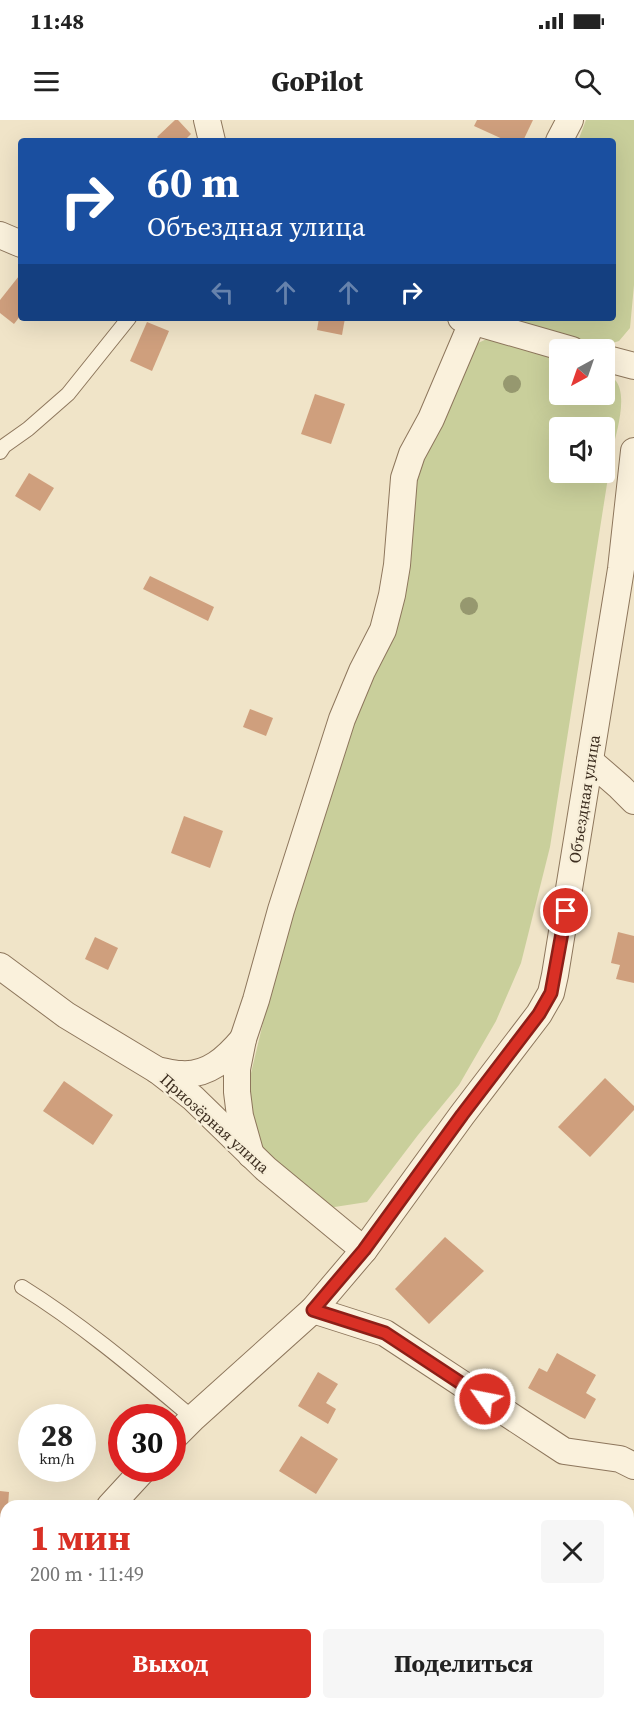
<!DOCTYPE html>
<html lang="ru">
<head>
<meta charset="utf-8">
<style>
  body { margin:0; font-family:"Source Serif 4",serif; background:#f6f6f6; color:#222; height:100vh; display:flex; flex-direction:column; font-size:22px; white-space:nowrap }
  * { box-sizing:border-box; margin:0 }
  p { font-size:20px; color:#767676 }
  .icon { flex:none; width:33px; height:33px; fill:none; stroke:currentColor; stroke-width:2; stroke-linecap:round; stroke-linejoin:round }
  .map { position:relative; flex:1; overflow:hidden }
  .panel { position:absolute; left:0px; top:1380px; width:634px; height:210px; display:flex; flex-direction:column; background:#fff; border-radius:18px 18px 0 0; box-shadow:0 6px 24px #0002 }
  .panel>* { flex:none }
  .guide { position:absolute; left:18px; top:18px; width:598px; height:183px; border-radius:6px; box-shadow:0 6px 24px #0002; background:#1a4fa0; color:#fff; overflow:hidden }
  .needle { width:39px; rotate:220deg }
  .tools { position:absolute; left:549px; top:219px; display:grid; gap:12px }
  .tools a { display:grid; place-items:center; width:66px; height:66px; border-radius:6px; background:#fff; box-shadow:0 6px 24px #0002; font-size:30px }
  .speed { position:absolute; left:18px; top:1284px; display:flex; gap:12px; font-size:30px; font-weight:700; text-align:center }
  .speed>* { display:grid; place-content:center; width:78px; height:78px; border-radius:50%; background:#fff; box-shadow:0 6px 24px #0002; line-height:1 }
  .speed small { font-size:15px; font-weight:400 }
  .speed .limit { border:9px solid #d22; background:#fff; color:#111 }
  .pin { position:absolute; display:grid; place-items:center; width:51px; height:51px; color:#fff; margin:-26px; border:3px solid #fff; border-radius:50%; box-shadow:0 2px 6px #0007 }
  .me { position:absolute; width:66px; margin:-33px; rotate:303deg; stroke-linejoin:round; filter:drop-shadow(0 0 4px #0008) }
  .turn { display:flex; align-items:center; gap:21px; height:126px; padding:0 30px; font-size:27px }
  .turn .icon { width:78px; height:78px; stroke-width:2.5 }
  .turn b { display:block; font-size:42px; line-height:51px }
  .lanes { display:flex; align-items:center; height:57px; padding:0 30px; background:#0003; justify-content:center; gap:30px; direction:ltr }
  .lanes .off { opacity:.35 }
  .round { display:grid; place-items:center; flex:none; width:63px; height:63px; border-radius:6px; background:#f6f6f6 }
  .head { display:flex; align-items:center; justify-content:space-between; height:102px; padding:0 30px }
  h1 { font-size:36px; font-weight:700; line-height:45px; color:#d93025 }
  .primary-button { display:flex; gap:12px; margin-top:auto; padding:12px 30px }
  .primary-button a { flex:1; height:69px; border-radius:6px; background:#d93025; color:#fff; font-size:24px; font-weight:700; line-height:69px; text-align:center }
  .primary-button a+a { background:#f6f6f6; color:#222 }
  .status { display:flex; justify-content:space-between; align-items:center; height:42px; padding:0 30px; background:#fff; direction:ltr }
  .status svg { height:16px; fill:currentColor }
  header { display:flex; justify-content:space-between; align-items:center; height:78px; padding:0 30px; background:#fff; font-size:27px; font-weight:700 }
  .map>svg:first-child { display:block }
  .green { fill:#c9cf9b; fill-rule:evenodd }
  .building { fill:#cf9f7d }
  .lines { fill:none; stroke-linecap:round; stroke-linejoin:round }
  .service-casing { stroke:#8d765c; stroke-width:16 }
  .minor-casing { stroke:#8d765c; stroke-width:28 }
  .service { stroke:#faf1dc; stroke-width:14 }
  .minor { stroke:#faf1dc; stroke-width:26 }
  .tree { fill:#96986f }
  .route-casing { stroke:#8d1f18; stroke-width:15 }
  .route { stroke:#d93025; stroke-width:10 }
  .labels { text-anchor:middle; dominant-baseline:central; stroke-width:4.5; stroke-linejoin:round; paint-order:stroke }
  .street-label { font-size:16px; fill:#3d2e20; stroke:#f7eed8 }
</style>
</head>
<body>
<div class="status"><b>11:48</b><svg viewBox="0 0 49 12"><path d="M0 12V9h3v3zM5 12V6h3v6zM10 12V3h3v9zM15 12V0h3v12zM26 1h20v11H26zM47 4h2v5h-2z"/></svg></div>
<header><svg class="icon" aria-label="menu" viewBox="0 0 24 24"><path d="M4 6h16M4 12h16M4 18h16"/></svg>GoPilot<svg class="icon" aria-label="search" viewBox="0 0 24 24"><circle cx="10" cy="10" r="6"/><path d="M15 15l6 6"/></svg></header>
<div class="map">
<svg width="634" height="1590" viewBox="0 0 634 1590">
  <rect width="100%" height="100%" fill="#f0e4c8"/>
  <g class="green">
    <polygon points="586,0 634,0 634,165 630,208 619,221 600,227 575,223 503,198 614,198 614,21 578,21"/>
    <path d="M489,218l70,20 1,36h44l1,-21c3,2 9,5 11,8 12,16 0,53 -4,71l-62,395 -29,116 -25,58 -37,64 -41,50 -51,67 -39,6 -75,-69 -7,-45 38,-159 128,-450 54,-126 12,-16zM560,308h44v44h-44z"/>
  </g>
  <g class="building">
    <polygon points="175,0 178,0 191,14 184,21 161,21 157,17"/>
    <polygon points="477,0 533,0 523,21 507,21 474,6"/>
    <polygon points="19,156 21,158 21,195 14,204 0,193 0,180"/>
    <polygon points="319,198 345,198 342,215 317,210"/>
    <polygon points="147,202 169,211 152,251 130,241"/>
    <polygon points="315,274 345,284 331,324 301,314"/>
    <polygon points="29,353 54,368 40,391 15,376"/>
    <polygon points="150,456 214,487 208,501 143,469"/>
    <polygon points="250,589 273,598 266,616 243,607"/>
    <polygon points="184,696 223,711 210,748 171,733"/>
    <polygon points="618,812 634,816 634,863 616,859 620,845 611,843"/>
    <polygon points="95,817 118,828 108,850 85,839"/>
    <polygon points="605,958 634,986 634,990 590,1037 558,1007"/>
    <polygon points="64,961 113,995 93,1025 43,991"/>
    <polygon points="445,1117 484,1151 429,1204 395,1169"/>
    <polygon points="557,1233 596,1255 586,1273 596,1279 585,1299 528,1268 539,1248 547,1252"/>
    <polygon points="318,1252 338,1264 326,1283 336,1289 328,1304 298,1286"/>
    <polygon points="301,1316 338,1339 316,1374 279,1351"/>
    <polygon points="0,1371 9,1372 8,1386 6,1386 6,1404 0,1404"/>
    <polygon points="0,1556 6,1559 6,1579 1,1590"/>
    <polygon points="511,1584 524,1584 537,1590 508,1590"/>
  </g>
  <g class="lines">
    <g class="service-casing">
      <g id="service">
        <polyline points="0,332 4,326 28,309 68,274 129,198"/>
        <path d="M22,1167c61,38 116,85 171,131"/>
      </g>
    </g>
    <g class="minor-casing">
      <g id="minor">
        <polyline points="207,0 212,21"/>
        <polyline points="559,21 570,0"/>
        <polyline points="0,115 21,124"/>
        <polyline points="461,198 572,230"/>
        <polyline points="604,238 634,246"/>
        <polyline points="590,641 620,667 634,681"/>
        <polyline points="0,846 66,895 157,950 193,978 266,1049 364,1130"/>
        <path d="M157,950c7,1 16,4 24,4 27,2 46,-16 62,-35"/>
        <polyline points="251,1035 240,996 237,972 237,949 243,919 256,880 281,790 342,599 362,551 383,510 392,475 397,445 404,358 412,334 431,299 474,198"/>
        <polyline points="313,1190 385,1213 564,1331 620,1339 634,1346"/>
        <polyline points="172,1319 193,1298 313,1190 364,1130 462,995 539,894 551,873 555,855 621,449 634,331"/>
        <polyline points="110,1386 145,1348"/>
        <polyline points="0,1515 6,1518"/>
        <polyline points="152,1584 165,1590"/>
      </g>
    </g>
    <use href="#service" class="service"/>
    <use href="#minor" class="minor"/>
  </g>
  <g class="tree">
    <circle cx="512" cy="264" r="9"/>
    <circle cx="469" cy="486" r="9"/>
  </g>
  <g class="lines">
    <g class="route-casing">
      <polyline id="route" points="485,1279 385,1213 313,1190 364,1130 462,995 539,894 551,873 566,791"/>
    </g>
    <use href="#route" class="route"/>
  </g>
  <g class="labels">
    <g class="street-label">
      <text transform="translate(584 679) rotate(-81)">Объездная улица</text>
      <text transform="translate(215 1003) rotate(42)">Приозёрная улица</text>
    </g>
  </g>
</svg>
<div class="tools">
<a><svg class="needle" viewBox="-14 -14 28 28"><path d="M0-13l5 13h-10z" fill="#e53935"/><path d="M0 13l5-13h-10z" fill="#767676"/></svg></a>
<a><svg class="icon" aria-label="sound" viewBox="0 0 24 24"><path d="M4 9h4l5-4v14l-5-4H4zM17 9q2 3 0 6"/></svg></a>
</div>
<div class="speed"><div>28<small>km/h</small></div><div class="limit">30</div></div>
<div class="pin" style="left:566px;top:791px;background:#d93025"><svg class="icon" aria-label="arrive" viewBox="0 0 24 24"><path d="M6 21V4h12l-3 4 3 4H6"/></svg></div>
<svg class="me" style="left:485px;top:1279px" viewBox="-20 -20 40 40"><circle r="17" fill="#d93025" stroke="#fff" stroke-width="3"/><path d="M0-11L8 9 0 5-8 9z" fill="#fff"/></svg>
<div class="guide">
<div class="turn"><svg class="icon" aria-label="right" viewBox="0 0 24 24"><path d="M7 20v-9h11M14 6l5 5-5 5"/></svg><div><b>60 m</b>Объездная улица</div></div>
<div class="lanes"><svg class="icon off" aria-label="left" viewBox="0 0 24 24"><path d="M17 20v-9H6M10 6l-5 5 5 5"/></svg><svg class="icon off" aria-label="ahead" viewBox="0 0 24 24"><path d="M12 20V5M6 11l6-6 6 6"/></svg><svg class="icon off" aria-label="ahead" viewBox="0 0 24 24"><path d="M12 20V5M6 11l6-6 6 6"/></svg><svg class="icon" aria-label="right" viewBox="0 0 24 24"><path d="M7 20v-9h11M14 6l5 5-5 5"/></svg></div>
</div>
<section class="panel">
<div class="head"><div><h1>1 мин</h1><p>200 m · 11:49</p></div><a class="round"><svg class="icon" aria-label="close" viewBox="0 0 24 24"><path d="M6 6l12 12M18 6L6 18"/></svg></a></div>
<div class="primary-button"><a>Выход</a><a>Поделиться</a></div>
</section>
</div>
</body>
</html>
